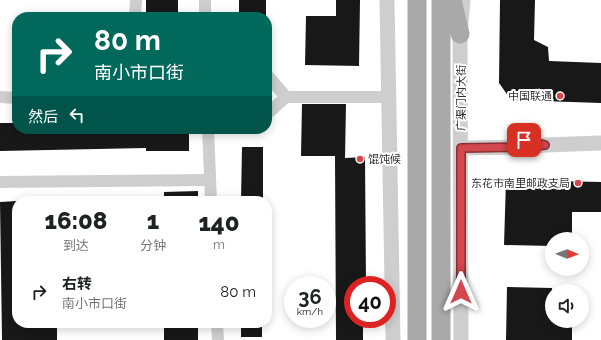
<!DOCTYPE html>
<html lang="zh">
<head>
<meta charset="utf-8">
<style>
  body { margin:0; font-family:Raleway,"Noto Sans SC",sans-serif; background:#f2f2f2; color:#202124; height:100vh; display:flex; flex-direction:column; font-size:15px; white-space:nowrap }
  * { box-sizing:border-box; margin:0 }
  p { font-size:13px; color:#757577 }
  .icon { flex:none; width:22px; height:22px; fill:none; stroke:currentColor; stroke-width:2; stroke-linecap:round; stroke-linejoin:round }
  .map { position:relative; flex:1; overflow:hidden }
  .panel { position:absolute; left:12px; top:196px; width:260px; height:132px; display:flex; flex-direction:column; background:#fff; border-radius:16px; box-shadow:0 2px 10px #0003 }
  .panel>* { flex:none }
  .top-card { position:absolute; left:12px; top:12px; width:260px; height:122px; border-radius:16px; box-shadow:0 2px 10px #0003; background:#00695c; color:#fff; overflow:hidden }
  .needle { width:26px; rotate:91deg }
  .buttons { position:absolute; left:545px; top:232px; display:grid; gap:8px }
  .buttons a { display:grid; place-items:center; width:44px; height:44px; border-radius:50%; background:#fff; box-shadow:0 2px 10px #0003; font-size:20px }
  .speed { position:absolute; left:284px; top:276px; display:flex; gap:8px; font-size:20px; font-weight:700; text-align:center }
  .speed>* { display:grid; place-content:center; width:52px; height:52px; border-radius:50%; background:#fff; box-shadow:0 2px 10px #0003; line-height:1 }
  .speed small { font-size:10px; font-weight:400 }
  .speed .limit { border:6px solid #d22; background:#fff; color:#111 }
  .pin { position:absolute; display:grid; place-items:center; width:34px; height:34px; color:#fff; margin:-17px; border-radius:8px; box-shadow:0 2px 6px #0006 }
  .me { position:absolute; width:44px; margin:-22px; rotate:0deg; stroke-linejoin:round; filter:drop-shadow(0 0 3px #0008) }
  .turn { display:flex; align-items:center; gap:14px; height:84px; padding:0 16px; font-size:18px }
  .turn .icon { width:52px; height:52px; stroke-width:2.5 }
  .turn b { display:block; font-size:28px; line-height:34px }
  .then { display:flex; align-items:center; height:38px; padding:0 16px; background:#0003; gap:8px; font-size:15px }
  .eta { display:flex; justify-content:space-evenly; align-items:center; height:68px; text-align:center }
  .eta b { font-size:24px; font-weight:800; line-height:28px }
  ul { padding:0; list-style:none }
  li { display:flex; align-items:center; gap:12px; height:56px; padding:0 16px }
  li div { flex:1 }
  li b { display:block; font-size:15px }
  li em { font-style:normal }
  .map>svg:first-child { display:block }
  .building { fill:#181818 }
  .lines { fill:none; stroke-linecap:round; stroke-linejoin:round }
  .minor { stroke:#cecece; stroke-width:12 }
  .tertiary { stroke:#cecece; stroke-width:15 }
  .primary { stroke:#a9a9a9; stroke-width:19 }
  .route-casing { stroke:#8a2e33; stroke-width:10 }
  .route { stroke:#d4474f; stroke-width:7 }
  .poi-dot { fill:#d4474f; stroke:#fff; stroke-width:1.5 }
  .labels { text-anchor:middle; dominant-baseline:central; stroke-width:4; stroke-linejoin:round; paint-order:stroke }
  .poi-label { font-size:11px; fill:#313131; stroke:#fff; text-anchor:end }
  .street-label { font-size:11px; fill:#313131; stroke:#fff }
</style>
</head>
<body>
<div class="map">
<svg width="601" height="340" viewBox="0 0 601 340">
  <rect width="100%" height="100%" fill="#fff"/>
  <g class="building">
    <rect x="146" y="0" width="32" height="17"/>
    <rect x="239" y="0" width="27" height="17"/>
    <polygon points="336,0 360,0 359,66 305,65 306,16 336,16"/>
    <polygon points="500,0 535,0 534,40 548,47 549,61 601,63 601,103 511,100 499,83"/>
    <polygon points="302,104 346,104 345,158 365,157 366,285 353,285 353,319 363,319 363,340 336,340 335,156 301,156"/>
    <polygon points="0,123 17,123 17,129 189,129 189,151 146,151 146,148 0,151"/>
    <polygon points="242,147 263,147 263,201 241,201"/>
    <polygon points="506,180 601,182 601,212 572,212 572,239 552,239 552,246 504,245"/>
    <polygon points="198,191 198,201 164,201 164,192"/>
    <polygon points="17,201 17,323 57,323 57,340 2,340 0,202"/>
    <polygon points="507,287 552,288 552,321 572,321 572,340 506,340"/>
    <rect x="164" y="323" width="34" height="17"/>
    <rect x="241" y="323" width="21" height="14"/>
  </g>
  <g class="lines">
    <g class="minor">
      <polyline points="205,0 205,17"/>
      <polyline points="135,17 136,0"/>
      <polyline points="267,79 269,77 286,97 267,114"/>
      <polyline points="0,97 17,98"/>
      <polyline points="286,97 389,97"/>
      <polyline points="208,129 211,201"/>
      <polyline points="0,182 210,180"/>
      <polyline points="217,323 218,340"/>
    </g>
    <g class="tertiary">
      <polyline points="387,0 393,340"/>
      <polyline points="461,148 525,147 545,145 601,143"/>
      <polyline points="461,340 460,34 463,0"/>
    </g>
    <g class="primary">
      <polyline points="417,0 417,340"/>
      <polyline points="441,0 441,340"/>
      <polyline points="452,0 460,34"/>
    </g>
  </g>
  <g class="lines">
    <g class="route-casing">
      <polyline id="route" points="461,292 461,148 525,147 545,145 524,140"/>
    </g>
    <use href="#route" class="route"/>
  </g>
  <g class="poi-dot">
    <circle cx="560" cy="96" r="4"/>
    <circle cx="360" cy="159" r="4"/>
    <circle cx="578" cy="183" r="4"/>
  </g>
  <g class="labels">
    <g class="poi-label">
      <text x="552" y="96">中国联通</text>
      <text x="368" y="159" text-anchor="start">馄饨候</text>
      <text x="570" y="183">东花市南里邮政支局</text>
    </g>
    <g class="street-label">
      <text transform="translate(461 98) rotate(-90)">广渠门内大街</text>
    </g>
  </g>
</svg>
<div class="buttons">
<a><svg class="needle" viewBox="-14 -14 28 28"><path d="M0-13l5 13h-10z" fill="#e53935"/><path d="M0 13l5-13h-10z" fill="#757577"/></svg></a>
<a><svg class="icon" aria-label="sound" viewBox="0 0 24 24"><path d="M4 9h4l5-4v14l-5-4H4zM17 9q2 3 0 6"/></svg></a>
</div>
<div class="speed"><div>36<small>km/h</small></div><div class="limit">40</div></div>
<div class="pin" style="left:524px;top:140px;background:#d93025"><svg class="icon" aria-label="arrive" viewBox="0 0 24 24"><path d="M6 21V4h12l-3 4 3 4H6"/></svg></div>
<svg class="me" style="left:461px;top:292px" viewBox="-20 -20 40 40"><path d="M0-17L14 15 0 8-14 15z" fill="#d4474f" stroke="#fff" stroke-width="4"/></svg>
<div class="top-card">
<div class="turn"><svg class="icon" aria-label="right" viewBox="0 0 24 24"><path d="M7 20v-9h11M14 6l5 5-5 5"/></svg><div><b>80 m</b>南小市口街</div></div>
<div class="then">然后<svg class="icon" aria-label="left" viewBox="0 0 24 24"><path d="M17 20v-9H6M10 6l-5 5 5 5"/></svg></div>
</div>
<section class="panel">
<div class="eta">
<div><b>16:08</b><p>到达</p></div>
<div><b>1</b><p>分钟</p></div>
<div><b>140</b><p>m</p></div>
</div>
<ul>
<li><svg class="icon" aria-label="right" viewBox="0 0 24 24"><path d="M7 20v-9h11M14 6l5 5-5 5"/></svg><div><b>右转</b><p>南小市口街</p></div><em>80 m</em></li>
</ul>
</section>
</div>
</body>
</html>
